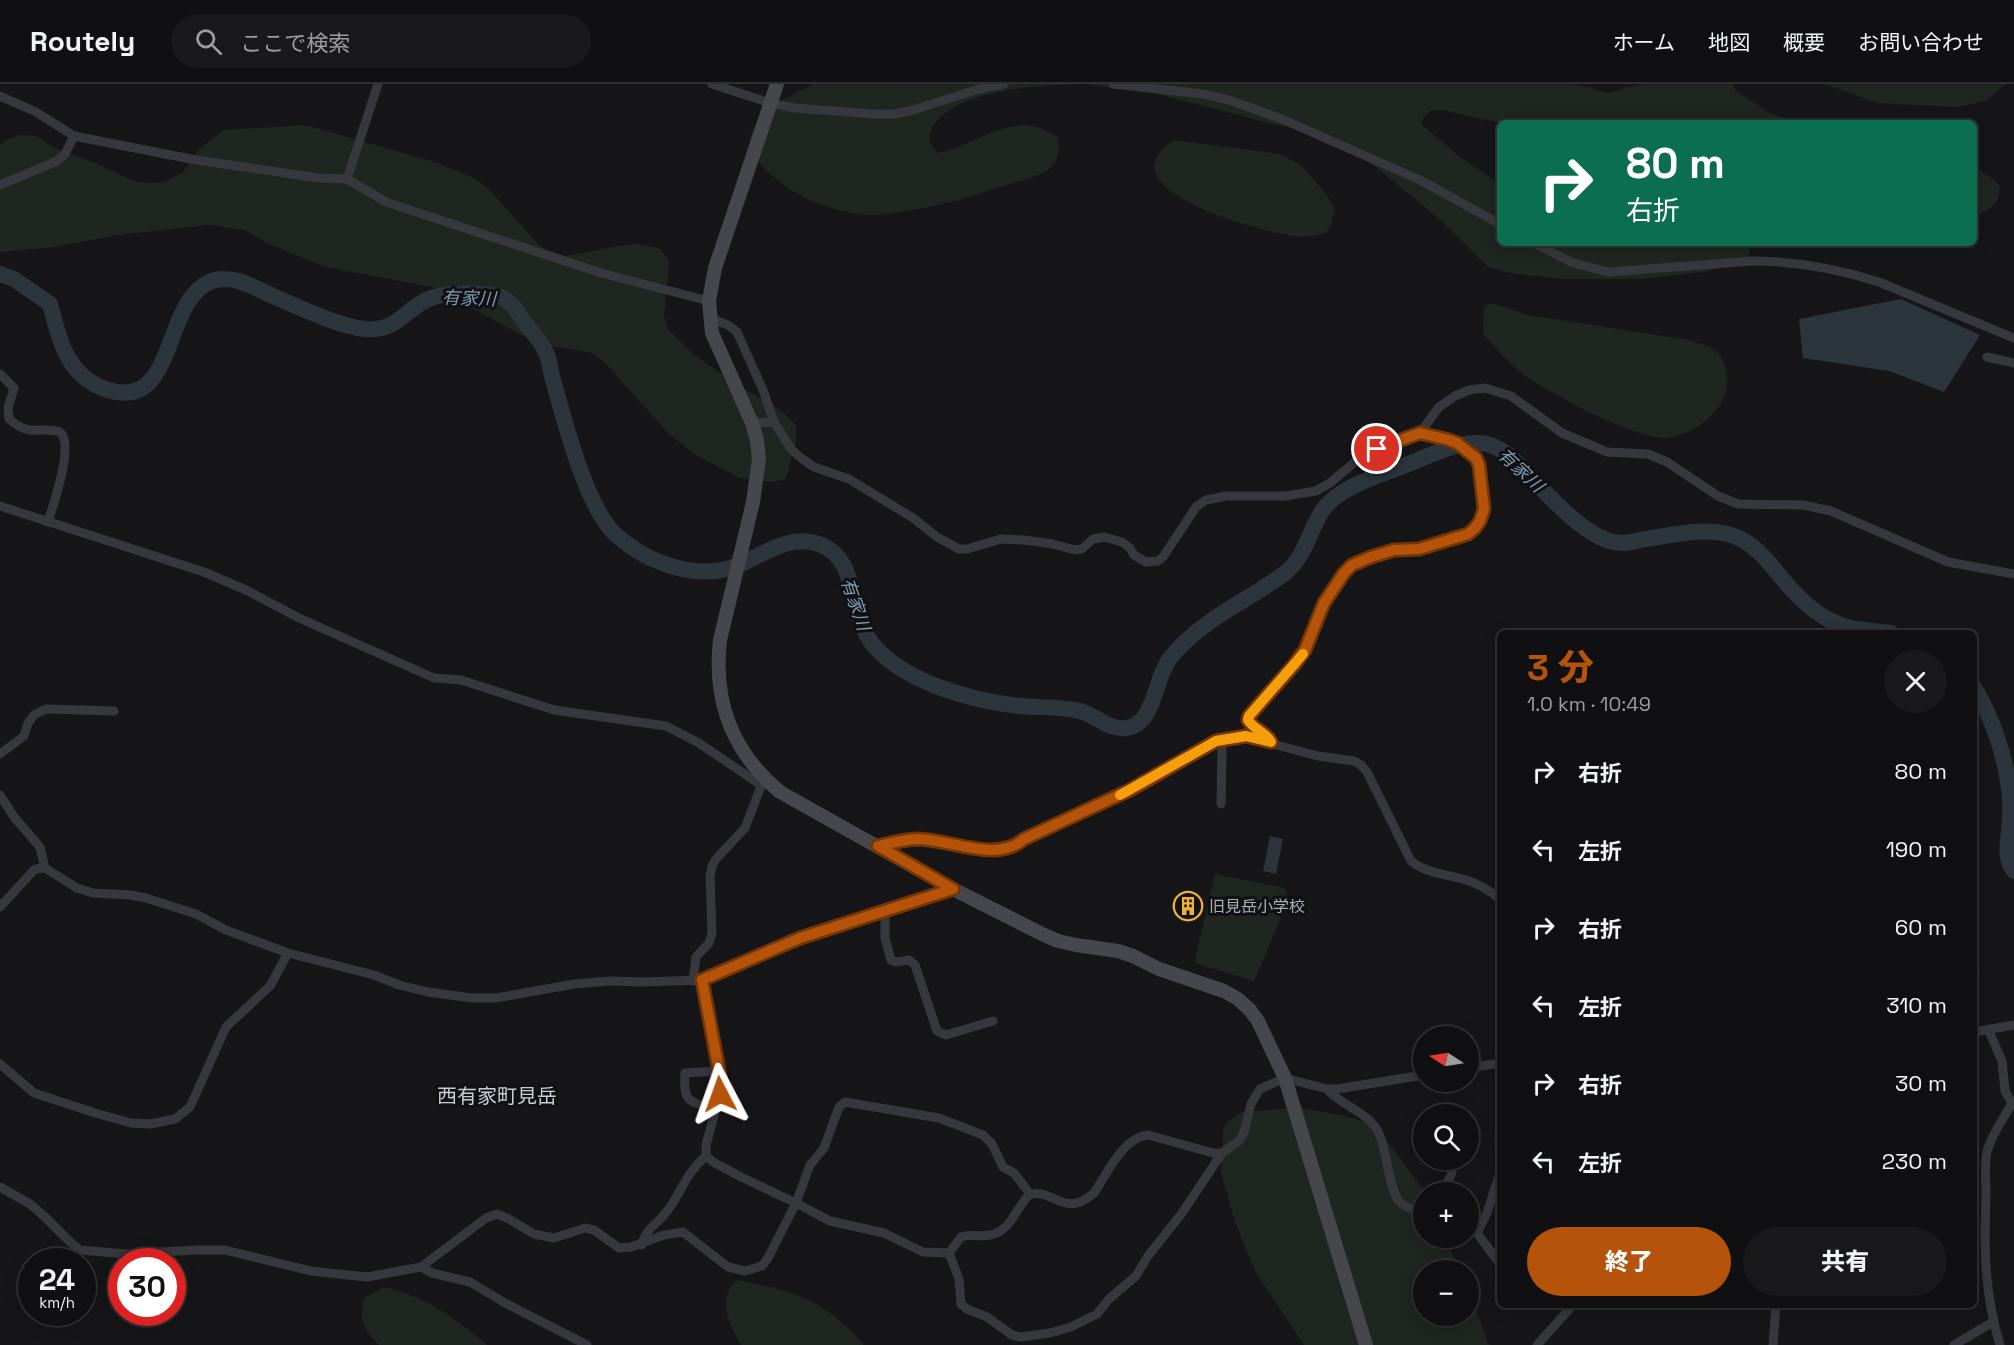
<!DOCTYPE html>
<html lang="ja">
<head>
<meta charset="utf-8">
<style>
  body { margin:0; font-family:"Space Grotesk","Noto Sans JP",sans-serif; background:#19191b; color:#f1f3f6; height:100vh; display:flex; flex-direction:column; font-size:22px; white-space:nowrap }
  * { box-sizing:border-box; margin:0 }
  p { font-size:20px; color:#9c9d9f }
  .icon { flex:none; width:33px; height:33px; fill:none; stroke:currentColor; stroke-width:2; stroke-linecap:round; stroke-linejoin:round }
  .map { position:relative; flex:1; overflow:hidden }
  .side { position:absolute; left:1497px; top:546px; width:480px; height:678px; display:flex; flex-direction:column; background:#101012; border-radius:9px; box-shadow:0 3px 15px #0003,0 0 0 2px #303032 }
  .side>* { flex:none }
  .guide { position:absolute; left:1497px; top:36px; width:480px; height:126px; border-radius:9px; box-shadow:0 3px 15px #0003,0 0 0 2px #303032; background:#0b6e4f; color:#fff; overflow:hidden }
  .needle { width:39px; rotate:282deg }
  .fabs { position:absolute; left:1413px; top:942px; display:grid; gap:12px }
  .fabs a { display:grid; place-items:center; width:66px; height:66px; border-radius:50%; background:#101012; box-shadow:0 3px 15px #0003,0 0 0 2px #303032; font-size:30px }
  .speed { position:absolute; left:18px; top:1164px; display:flex; gap:12px; font-size:30px; font-weight:700; text-align:center }
  .speed>* { display:grid; place-content:center; width:78px; height:78px; border-radius:50%; background:#101012; box-shadow:0 3px 15px #0003,0 0 0 2px #303032; line-height:1 }
  .speed small { font-size:15px; font-weight:400 }
  .speed .limit { border:9px solid #d22; background:#fff; color:#111 }
  .pin { position:absolute; display:grid; place-items:center; width:51px; height:51px; color:#fff; margin:-26px; border:3px solid #fff; border-radius:50%; box-shadow:0 2px 6px #0007 }
  .me { position:absolute; width:66px; margin:-33px; rotate:356deg; stroke-linejoin:round; filter:drop-shadow(0 0 4px #0008) }
  .turn { display:flex; align-items:center; gap:21px; height:126px; padding:0 30px; font-size:27px }
  .turn .icon { width:78px; height:78px; stroke-width:2.5 }
  .turn b { display:block; font-size:42px; line-height:51px }
  .round { display:grid; place-items:center; flex:none; width:63px; height:63px; border-radius:32px; background:#19191b }
  .overview { display:flex; align-items:center; justify-content:space-between; height:102px; padding:0 30px }
  h1 { font-size:36px; font-weight:800; line-height:45px; color:#b45309 }
  .primary-button { display:flex; gap:12px; margin-top:auto; padding:12px 30px }
  .primary-button a { flex:1; height:69px; border-radius:36px; background:#b45309; color:#fff; font-size:24px; font-weight:800; line-height:69px; text-align:center }
  .primary-button a+a { background:#19191b; color:#f1f3f6 }
  ul { padding:0; list-style:none }
  li { display:flex; align-items:center; gap:18px; height:78px; padding:0 30px }
  li div { flex:1 }
  li b { display:block; font-size:22px }
  li em { font-style:normal }
  header { display:flex; align-items:center; gap:36px; box-sizing:border-box; height:84px; padding:0 30px; background:#101012; border-bottom:2px solid #303032 }
  header strong { font-size:28px }
  nav { display:flex; gap:33px; margin-inline-start:auto; font-size:21px }
  .search { width:420px; height:54px; background:#19191b; display:flex; align-items:center; gap:15px; box-sizing:border-box; padding:0 21px; border-radius:33px; color:#9c9d9f; font-size:22px }
  .map>svg:first-child { display:block }
  .green { fill:#1e261f }
  .water { fill:#2c353c }
  .lines { fill:none; stroke-linecap:round; stroke-linejoin:round }
  .river { stroke:#2c353c; stroke-width:16 }
  .street { stroke:#37383d; stroke-width:9 }
  .secondary { stroke:#45474d; stroke-width:14 }
  .route-casing { stroke:#753606; stroke-width:15 }
  .route { stroke:#b45309; stroke-width:10 }
  .slow { stroke:#f59e0b; stroke-width:10 }
  .labels { text-anchor:middle; dominant-baseline:central; stroke-width:6; stroke-linejoin:round; paint-order:stroke }
  .poi-label { font-size:16px; fill:#a8adb8; stroke:#111113; text-anchor:start }
  .water-label { font-size:18px; font-style:italic; fill:#7f9bb3; stroke:#111113 }
  .quarter-label { font-size:20px; fill:#c9ccd4; stroke:#111113 }
</style>
</head>
<body>
<header>
<strong>Routely</strong>
<div class="search"><svg class="icon" aria-label="search" viewBox="0 0 24 24"><circle cx="10" cy="10" r="6"/><path d="M15 15l6 6"/></svg>ここで検索</div>
<nav><a>ホーム</a><a>地図</a><a>概要</a><a>お問い合わせ</a></nav>
</header>
<div class="map">
<svg width="2014" height="1261" viewBox="0 0 2014 1261">
  <rect width="100%" height="100%" fill="#161618"/>
  <g class="green">
    <path d="M814,0h264c-39,2 -126,5 -146,45 -5,10 -1,17 6,24 29,-6 55,-26 85,-28 11,-1 26,7 35,12 3,12 0,25 -10,33 -11,7 -27,10 -38,14 -39,13 -79,25 -120,29 -7,1 -15,3 -22,2 -14,-1 -37,-6 -49,-11 -21,-7 -69,-38 -69,-62 0,-28 43,-48 64,-58z"/>
    <polygon points="1087,0 1574,0 1608,9 1641,0 1733,0 1735,6 1768,28 1794,39 1500,39 1443,26 1431,26 1423,34 1421,40 1460,73 1500,100 1500,159 1741,159 1747,161 1750,168 1746,177 1704,188 1640,195 1561,195 1510,189 1488,183 1436,132 1347,60 1319,49 1276,41 1154,9"/>
    <polygon points="1824,0 2005,0 1988,16 1958,23 1878,19"/>
    <polygon points="306,41 441,80 469,92 487,103 539,161 549,167 567,172 623,161 638,160 661,165 669,177 664,232 669,246 697,273 730,296 783,328 796,341 796,358 786,395 773,398 740,394 696,371 669,350 606,280 592,269 539,260 484,231 442,205 325,183 267,159 244,146 209,141 118,151 55,163 0,168 0,61 5,56 20,51 36,52 55,64 98,80 129,95 146,99 164,98 183,88 200,64 224,46"/>
    <path d="M1174,56l105,14 22,11 26,30 8,14 -3,13 -6,11c-11,3 -20,5 -31,3 -32,-3 -197,-48 -121,-96z"/>
    <path d="M1974,84l20,11 6,7c0,20 -11,23 -26,32z"/>
    <path d="M1488,220h7l33,11 161,25c8,3 19,5 26,10 6,5 9,12 11,20 8,29 -19,56 -45,64 -6,2 -12,5 -18,4 -34,-2 -118,-46 -145,-68 -12,-10 -24,-24 -35,-36l1,-27z"/>
    <polygon points="1215,790 1285,804 1287,809 1278,841 1254,897 1194,879"/>
    <polygon points="1301,1024 1345,1032 1365,1038 1384,1053 1425,1108 1424,1108 1424,1154 1445,1154 1460,1186 1424,1186 1424,1232 1468,1232 1469,1207 1489,1261 1304,1261 1255,1187 1235,1138 1221,1089 1223,1047 1227,1038 1242,1028"/>
    <path d="M736,1196c57,10 89,20 128,65h-123c-11,-22 -25,-43 -5,-65z"/>
    <path d="M383,1203c43,9 71,30 104,58h-108c-16,-17 -20,-23 -15,-47z"/>
  </g>
  <g class="water">
    <polygon points="1901,215 1980,251 1944,308 1889,287 1803,274 1799,235"/>
    <polygon points="1270,752 1283,755 1276,790 1263,787"/>
  </g>
  <g class="lines">
    <g class="river">
      <path d="M0,190l14,5 36,25c10,37 17,73 58,86 71,22 53,-95 107,-110 21,-5 40,8 58,16 25,11 65,30 92,33 33,3 39,-20 64,-30 14,-7 57,-7 72,-2 12,5 17,16 24,26 7,9 17,19 21,30 4,7 4,16 6,23 11,40 34,131 63,158 32,29 82,48 124,31 25,-11 51,-31 80,-21 42,15 29,74 56,103 32,36 98,54 144,59 20,2 41,0 61,5 15,4 29,19 45,17 26,-2 29,-37 38,-57 5,-10 5,-11 13,-20 31,-34 73,-51 109,-78 20,-16 24,-41 37,-62 16,-24 58,-36 84,-46 23,-9 45,-21 70,-22 28,-2 49,29 67,47 14,14 29,30 45,40 10,7 22,13 34,13 8,0 16,-3 24,-4 28,-4 57,-12 85,-4 24,7 39,29 54,47 13,15 28,30 46,39 19,10 39,9 60,12"/>
      <path d="M1974,603c18,30 31,68 35,102 2,10 1,22 1,32 -1,17 -7,37 4,50"/>
    </g>
    <g class="street">
      <polyline points="712,0 770,19 795,24 874,30 896,30 913,26 979,5 1004,0"/>
      <polyline points="1113,0 1203,10 1229,16 1282,35 1420,96 1500,140"/>
      <polyline points="0,12 36,28 74,52 196,76 319,94 347,95 386,118 419,129 601,189 709,217"/>
      <polyline points="347,95 378,0"/>
      <polyline points="0,101 57,77 65,70 74,52"/>
      <path d="M1534,159l39,20 36,9 143,-11c42,0 87,8 127,21l135,56"/>
      <polyline points="710,234 728,241 737,248 763,306 774,338 791,365 801,374 814,383 849,395 913,434 937,453 959,465 967,465 1001,455 1024,456 1053,460 1075,466 1082,465 1093,455 1104,453 1122,458 1130,464 1134,471 1146,478 1158,477 1163,473 1196,423 1206,416 1226,412 1285,412 1316,407 1330,399 1356,377 1377,365 1420,349 1439,323 1455,312 1469,306 1485,304 1511,312 1562,349 1607,368 1648,370 1667,378 1718,412 1738,420 1803,421 1831,427 1948,478 2014,490"/>
      <polyline points="1987,273 2014,279"/>
      <path d="M0,290l14,14 -6,20 1,11c22,18 25,8 48,12 21,4 -5,78 -9,91"/>
      <polyline points="752,339 774,338"/>
      <polyline points="0,422 204,488 246,506 299,534 434,594 461,596 554,626 666,642 699,659 761,701"/>
      <polyline points="1221,656 1222,670 1221,720"/>
      <path d="M1271,658c-6,-10 -17,-13 -23,-22l1,-4c19,-21 42,-42 56,-66 16,-28 20,-62 45,-83 11,-10 33,-16 47,-17 7,-1 15,1 23,-1 11,-2 38,-10 47,-15 9,-4 16,-16 17,-26 1,-10 -3,-45 -10,-52 -16,-15 -34,-18 -54,-23"/>
      <polyline points="0,670 24,652 28,639 34,631 46,625 114,627"/>
      <polyline points="0,711 14,733 40,763 45,784"/>
      <path d="M878,761c13,-2 28,-6 41,-6 34,1 77,24 105,0l106,-49 86,-49 15,-4h15l72,19 36,5 7,4 6,7 44,89c16,13 36,13 55,19 13,4 23,10 34,19"/>
      <polyline points="0,823 35,785 45,784 77,804 93,809 130,811 146,814 196,830 226,846 288,869 374,891 399,901 428,908 472,914 496,914 574,900 610,897 643,898 702,896 800,854 953,805"/>
      <polyline points="885,827 885,854 891,876 896,878 909,876 915,881 937,947 946,951 993,937"/>
      <polyline points="1974,891 1975,891"/>
      <path d="M702,896l18,96v17l-14,52v11l7,6 28,15 55,26 34,18 54,12 39,19 26,1 12,-16c9,-3 19,0 29,-2 21,-3 26,-28 40,-41 25,-5 34,25 64,-1 13,-19 29,-56 54,-58l65,18h9"/>
      <polyline points="693,897 696,873 709,859 712,849 710,793 712,782 716,775 745,744 763,697"/>
      <path d="M1988,945l14,32 3,30 7,12c-8,15 -21,32 -25,49 -3,14 -1,28 -1,42 -2,54 -2,98 14,151"/>
      <polyline points="1974,948 2014,941"/>
      <polyline points="0,980 34,1009 95,1029 131,1039 150,1040 175,1035 190,1023 226,943 270,902 288,869"/>
      <polyline points="1468,984 1500,979"/>
      <path d="M1327,1005c14,17 43,23 52,45 8,17 10,55 20,67 5,6 16,10 25,11"/>
      <path d="M715,1026c-26,-10 -32,-6 -30,-37l34,-2"/>
      <polyline points="1500,1089 1487,1129 1477,1149 1500,1180"/>
      <polyline points="0,1103 30,1120 45,1133 71,1159 80,1166 127,1170 197,1166 225,1166 311,1187 367,1193 421,1183 486,1134 497,1130 509,1135 534,1150 554,1154 585,1144 594,1146 619,1164 631,1163 664,1151 683,1148 728,1183 745,1187 762,1182 768,1174 796,1119 810,1081 824,1064 839,1023 845,1018 939,1034 983,1051 992,1060 1003,1083 1014,1089 1030,1110"/>
      <polyline points="1448,1105 1448,1097 1452,1089"/>
      <path d="M642,1161c4,-17 12,-18 22,-30 17,-20 21,-42 42,-59"/>
      <polyline points="949,1169 959,1195 961,1220 967,1225 987,1233 1012,1251 1021,1253 1050,1249 1071,1243 1097,1230 1109,1215 1136,1192 1148,1172 1182,1129 1222,1069 1239,1057 1244,1048 1251,1020 1260,1005 1285,994 1327,1005 1337,1005 1424,991"/>
      <polyline points="421,1183 432,1189 470,1198 505,1219 587,1261"/>
      <polyline points="1537,1261 1573,1221"/>
      <polyline points="1773,1261 1776,1221"/>
      <polyline points="1954,1261 1993,1238"/>
    </g>
    <path class="secondary" d="M777,0l-62,184 -6,33 3,32 40,90 5,17 2,19 -6,43 -33,138c-7,62 12,112 60,152l173,97 89,45 16,7 18,4 42,6 15,5 26,13 65,22 14,8 12,11 8,11 27,57 81,267"/>
  </g>
  <g class="lines">
    <g class="route-casing">
      <path id="route" d="M720,1010v-18l-18,-96 98,-42 153,-49 -75,-43c13,-3 28,-7 41,-7 33,1 78,24 105,0l106,-49 86,-49 30,-5 25,6c-5,-10 -17,-12 -23,-22l1,-4 45,-51 11,-15 19,-47 20,-30 8,-8 19,-8 23,-7 25,-1 49,-15 7,-6 5,-7 4,-12 -5,-44 -3,-7 -19,-15 -8,-3 -29,-7 -43,16"/>
    </g>
    <use href="#route" class="route"/>
    <path class="slow" d="M1120,711l96,-54 30,-5 25,6c-5,-10 -17,-12 -23,-22l1,-4 54,-62"/>
  </g>
  <defs>
    <g id="building-ring" transform="scale(1.5)"><circle r="9.5" fill="#111113" stroke="#f2b134" stroke-width="1.5"/><path d="M-4-6H4V6H1V3H-1V6H-4ZM-2.5-4.3h1.7v1.8h-1.7ZM.8-4.3h1.7v1.8H.8ZM-2.5-1h1.7V.8h-1.7ZM.8-1h1.7V.8H.8Z" fill="#f2b134"/></g>
  </defs>
  <g fill-rule="evenodd">
    <use href="#building-ring" x="1188" y="822"/>
  </g>
  <g class="labels">
    <g class="poi-label">
      <text x="1209" y="822">旧見岳小学校</text>
    </g>
    <g class="water-label">
      <text transform="translate(469 214) rotate(2)">有家川</text>
      <text transform="translate(1521 386) rotate(43)">有家川</text>
      <text transform="translate(856 520) rotate(71)">有家川</text>
    </g>
    <g class="quarter-label">
      <text x="497" y="1012">西有家町見岳</text>
    </g>
  </g>
</svg>
<div class="fabs">
<a><svg class="needle" viewBox="-14 -14 28 28"><path d="M0-13l5 13h-10z" fill="#e53935"/><path d="M0 13l5-13h-10z" fill="#9c9d9f"/></svg></a>
<a><svg class="icon" aria-label="search" viewBox="0 0 24 24"><circle cx="10" cy="10" r="6"/><path d="M15 15l6 6"/></svg></a>
<a>+</a>
<a>−</a>
</div>
<div class="speed"><div>24<small>km/h</small></div><div class="limit">30</div></div>
<div class="pin" style="left:1377px;top:365px;background:#d93025"><svg class="icon" aria-label="arrive" viewBox="0 0 24 24"><path d="M6 21V4h12l-3 4 3 4H6"/></svg></div>
<svg class="me" style="left:720px;top:1010px" viewBox="-20 -20 40 40"><path d="M0-17L14 15 0 8-14 15z" fill="#b45309" stroke="#fff" stroke-width="4"/></svg>
<div class="guide">
<div class="turn"><svg class="icon" aria-label="right" viewBox="0 0 24 24"><path d="M7 20v-9h11M14 6l5 5-5 5"/></svg><div><b>80 m</b>右折</div></div>
</div>
<section class="side">
<div class="overview"><div><h1>3 分</h1><p>1.0 km · 10:49</p></div><a class="round"><svg class="icon" aria-label="close" viewBox="0 0 24 24"><path d="M6 6l12 12M18 6L6 18"/></svg></a></div>
<ul>
<li><svg class="icon" aria-label="right" viewBox="0 0 24 24"><path d="M7 20v-9h11M14 6l5 5-5 5"/></svg><div><b>右折</b></div><em>80 m</em></li>
<li><svg class="icon" aria-label="left" viewBox="0 0 24 24"><path d="M17 20v-9H6M10 6l-5 5 5 5"/></svg><div><b>左折</b></div><em>190 m</em></li>
<li><svg class="icon" aria-label="right" viewBox="0 0 24 24"><path d="M7 20v-9h11M14 6l5 5-5 5"/></svg><div><b>右折</b></div><em>60 m</em></li>
<li><svg class="icon" aria-label="left" viewBox="0 0 24 24"><path d="M17 20v-9H6M10 6l-5 5 5 5"/></svg><div><b>左折</b></div><em>310 m</em></li>
<li><svg class="icon" aria-label="right" viewBox="0 0 24 24"><path d="M7 20v-9h11M14 6l5 5-5 5"/></svg><div><b>右折</b></div><em>30 m</em></li>
<li><svg class="icon" aria-label="left" viewBox="0 0 24 24"><path d="M17 20v-9H6M10 6l-5 5 5 5"/></svg><div><b>左折</b></div><em>230 m</em></li>
</ul>
<div class="primary-button"><a>終了</a><a>共有</a></div>
</section>
</div>
</body>
</html>
